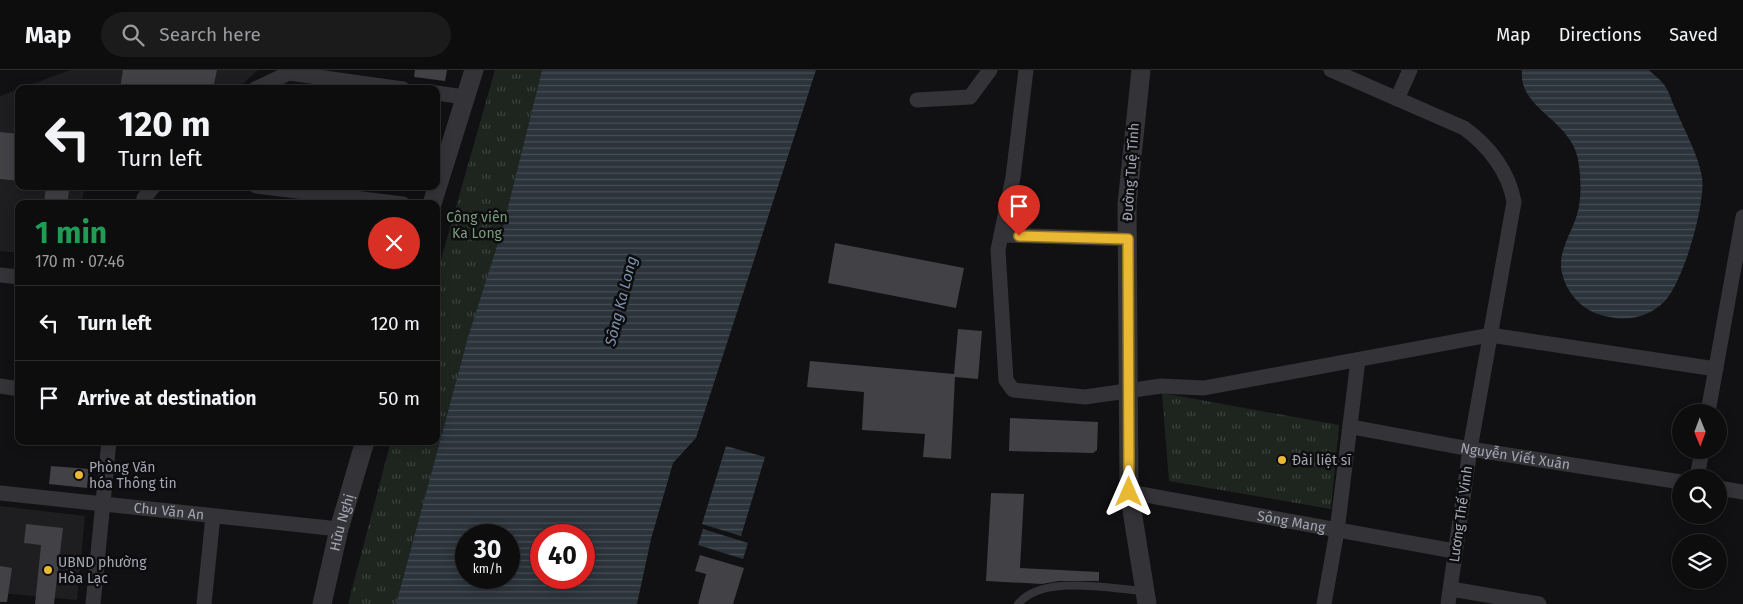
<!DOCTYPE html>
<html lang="en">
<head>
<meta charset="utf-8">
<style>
  body { margin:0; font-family:"Fira Sans",sans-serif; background:#1b1b1c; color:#f1f3f6; height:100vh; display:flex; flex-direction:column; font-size:19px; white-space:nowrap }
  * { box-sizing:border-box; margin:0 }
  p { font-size:16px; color:#9a9c9e }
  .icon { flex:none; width:28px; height:28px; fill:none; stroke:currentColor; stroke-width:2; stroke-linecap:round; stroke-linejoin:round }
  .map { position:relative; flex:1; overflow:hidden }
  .sheet { position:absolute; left:15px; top:130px; width:425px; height:245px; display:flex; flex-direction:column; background:#0d0d0e; border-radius:10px; box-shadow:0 2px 12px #0003,0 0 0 1px #2d2d2e }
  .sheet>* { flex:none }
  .hud { position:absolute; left:15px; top:15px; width:425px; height:105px; border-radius:10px; box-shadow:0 2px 12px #0003,0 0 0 1px #2d2d2e; background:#0d0d0e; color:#f1f3f6; overflow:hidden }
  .needle { width:32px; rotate:179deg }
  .tools { position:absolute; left:1672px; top:334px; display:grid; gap:10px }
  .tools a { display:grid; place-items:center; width:55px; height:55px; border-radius:50%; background:#0d0d0e; box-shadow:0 2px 12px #0003,0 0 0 1px #2d2d2e; font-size:25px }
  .speed { position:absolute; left:455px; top:454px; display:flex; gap:10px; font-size:25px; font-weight:700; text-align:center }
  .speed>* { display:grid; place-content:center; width:65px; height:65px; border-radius:50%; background:#0d0d0e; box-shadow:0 2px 12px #0003,0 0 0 1px #2d2d2e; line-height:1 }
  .speed small { font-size:12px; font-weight:400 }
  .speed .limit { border:8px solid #d22; background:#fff; color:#111 }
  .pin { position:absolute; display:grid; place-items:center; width:42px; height:42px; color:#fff; margin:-51px -21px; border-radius:50% 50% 50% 0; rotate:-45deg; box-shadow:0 0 5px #0007 }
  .pin .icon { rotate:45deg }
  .me { position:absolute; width:55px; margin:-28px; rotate:0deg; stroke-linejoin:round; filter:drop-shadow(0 0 4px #0008) }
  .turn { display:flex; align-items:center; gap:18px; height:105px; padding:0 20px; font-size:22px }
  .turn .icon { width:65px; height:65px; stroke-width:2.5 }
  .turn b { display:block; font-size:35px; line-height:42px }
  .round { display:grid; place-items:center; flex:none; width:52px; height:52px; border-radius:26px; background:#1b1b1c }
  .overview { display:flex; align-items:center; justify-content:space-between; height:85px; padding:0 20px }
  h1 { font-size:30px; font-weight:700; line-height:38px; color:#1e9e55 }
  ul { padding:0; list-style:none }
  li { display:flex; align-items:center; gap:15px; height:75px; padding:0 20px; border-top:1px solid #2d2d2e }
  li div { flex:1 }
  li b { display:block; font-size:19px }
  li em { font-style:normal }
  header { display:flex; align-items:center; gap:30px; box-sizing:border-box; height:70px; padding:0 25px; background:#0d0d0e; border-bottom:1px solid #2d2d2e }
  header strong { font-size:24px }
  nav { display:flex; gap:28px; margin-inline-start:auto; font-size:18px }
  .search { width:350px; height:45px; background:#1b1b1c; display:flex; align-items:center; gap:12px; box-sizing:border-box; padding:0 18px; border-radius:28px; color:#9a9c9e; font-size:19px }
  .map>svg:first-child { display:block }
  .built { fill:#1e1d20 }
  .park { fill:url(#park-tufts) }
  .water { fill:url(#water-rules); fill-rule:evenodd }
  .building { fill:#414146 }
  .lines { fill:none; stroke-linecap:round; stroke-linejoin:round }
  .service { stroke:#333338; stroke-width:8 }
  .minor { stroke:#333338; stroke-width:15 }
  .tertiary { stroke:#333338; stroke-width:19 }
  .route-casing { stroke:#977821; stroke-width:12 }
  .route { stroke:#e9b933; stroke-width:9 }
  .poi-dot { fill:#e9b933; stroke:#0d0c0e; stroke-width:2 }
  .labels { text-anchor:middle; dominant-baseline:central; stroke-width:5; stroke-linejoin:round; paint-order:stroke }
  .street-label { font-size:14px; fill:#a3a7b3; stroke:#0d0c0e }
  .park-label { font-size:14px; fill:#7b9d7f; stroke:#0d0c0e }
  .poi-label { font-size:14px; fill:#a3a7b3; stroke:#0d0c0e; text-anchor:start }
  .water-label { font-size:15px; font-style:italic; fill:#7b92ad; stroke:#0d0c0e }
</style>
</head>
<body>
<header>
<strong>Map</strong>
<div class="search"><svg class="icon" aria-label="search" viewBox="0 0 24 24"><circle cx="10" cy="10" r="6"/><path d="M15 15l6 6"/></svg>Search here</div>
<nav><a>Map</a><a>Directions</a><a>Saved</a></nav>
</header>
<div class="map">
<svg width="1743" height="534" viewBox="0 0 1743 534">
  <defs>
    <pattern id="park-tufts" width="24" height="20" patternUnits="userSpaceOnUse" patternTransform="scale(1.25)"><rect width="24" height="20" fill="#1e251f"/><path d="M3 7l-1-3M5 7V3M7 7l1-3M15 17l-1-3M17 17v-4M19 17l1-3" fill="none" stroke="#3c423d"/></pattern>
    <pattern id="water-rules" width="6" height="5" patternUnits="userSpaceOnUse" patternTransform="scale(1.25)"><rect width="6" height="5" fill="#2b333b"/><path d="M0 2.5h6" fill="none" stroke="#474e55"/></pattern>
  </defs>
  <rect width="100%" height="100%" fill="#111113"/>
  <g class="built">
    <polygon points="70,0 258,0 237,19 19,19"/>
    <polygon points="19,19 19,116 85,116 81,134 19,134 19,183 0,181 0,26"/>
    <polygon points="0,436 85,446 77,530 0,523"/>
  </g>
  <g class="park">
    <polygon points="495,0 542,0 503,157 468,267 396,534 348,534 391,371 436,371 436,207"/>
    <polygon points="1162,323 1339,355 1331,439 1169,411"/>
  </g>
  <g class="water">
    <path d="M542,0h274l-120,368 -23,25 -22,76 -14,65h-241l72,-267 35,-110zM466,465h43v43h-43zM541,465h43v43h-43z"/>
    <path d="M1522,0h127c5,5 12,10 16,16 5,7 7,17 11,24 9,22 22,44 26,67 4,27 -19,106 -38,125 -19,18 -42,20 -66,12 -18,-6 -32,-23 -36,-41 -5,-20 9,-39 15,-58 5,-18 4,-37 1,-56 -8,-40 -60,-50 -56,-89z"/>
    <polygon points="726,376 765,387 741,466 702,454"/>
    <polygon points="703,459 748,473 743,489 698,475"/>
  </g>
  <g class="building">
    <polygon points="123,0 217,0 213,19 120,19"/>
    <polygon points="415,0 447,0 445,11 414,7"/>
    <polygon points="0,62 19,64 19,111 0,109"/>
    <polygon points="46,116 70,116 67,134 44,134"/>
    <polygon points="835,173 964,198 956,238 828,213"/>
    <polygon points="958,259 982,261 978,309 955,307 951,389 923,387 925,364 862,360 864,322 807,317 810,291 954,304"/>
    <polygon points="1010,348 1098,352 1097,380 1093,383 1009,381"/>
    <polygon points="51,396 89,399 87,418 49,414"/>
    <polygon points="991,423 1024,424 1020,498 1099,502 1099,511 1059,511 1042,514 986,511"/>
    <polygon points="26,454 63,458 54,534 35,534 41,475 24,473"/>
    <polygon points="700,485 744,498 733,534 698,534 706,504 695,501"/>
    <polygon points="0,496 12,498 7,532 0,532"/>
  </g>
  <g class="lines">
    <path class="service" d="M1018,534c25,-30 91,-15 126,-13"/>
    <g class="minor">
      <polyline points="1026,0 1013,107 998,180 1006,310 1013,320 1085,327 1161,316 1204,318 1490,265 1716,299"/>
      <path d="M1331,0l133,58c25,18 45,44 50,74l-44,247 -22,155"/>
      <polyline points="289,3 403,19"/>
      <polyline points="255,19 289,3 290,0"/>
      <polyline points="436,23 465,27"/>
      <polyline points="1397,29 1410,0"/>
      <polyline points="917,30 970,27 990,0"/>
      <polyline points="256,116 403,134"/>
      <polyline points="143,134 144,128 154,116"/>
      <polyline points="1001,165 1128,169"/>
      <polyline points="0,205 19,207"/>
      <polyline points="0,316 19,319"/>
      <polyline points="1708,342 1743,147"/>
      <path id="s1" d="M1352,357l118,22 211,33"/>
      <polyline points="1697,408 1702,380"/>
      <polyline points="1719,418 1743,422"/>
      <path id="s2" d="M1129,422l325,59"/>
      <path id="s3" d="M0,423l339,36"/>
      <polyline points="1451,519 1539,534"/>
      <polyline points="93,534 109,371"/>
      <polyline points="204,534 213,446"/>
      <polyline points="1324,534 1337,461 1358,290"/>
    </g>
    <g class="tertiary">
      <polyline points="1141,0 1127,134 1129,422 1147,534"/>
      <polyline points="432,134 474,0"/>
      <path id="s4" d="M322,534l17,-75 26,-88"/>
    </g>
  </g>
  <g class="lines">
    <g class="route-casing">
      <polyline id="route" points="1019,166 1128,169 1129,422"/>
    </g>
    <use href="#route" class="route"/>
  </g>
  <g class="poi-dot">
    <circle cx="1282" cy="390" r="5"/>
    <circle cx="79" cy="405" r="5"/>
    <circle cx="48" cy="500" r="5"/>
  </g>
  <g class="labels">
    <g class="street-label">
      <text transform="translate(1131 102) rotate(-86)">Đường Tuệ Tĩnh</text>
      <text stroke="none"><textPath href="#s1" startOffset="166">Nguyễn Viết Xuân</textPath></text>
      <text stroke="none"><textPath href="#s3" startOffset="170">Chu Văn An</textPath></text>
      <text transform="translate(1461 444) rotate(-82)">Lương Thế Vinh</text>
      <text stroke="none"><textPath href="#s4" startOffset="84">Hữu Nghị</textPath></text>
      <text stroke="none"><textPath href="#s2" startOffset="165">Sông Mang</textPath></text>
    </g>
    <g class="park-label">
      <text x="477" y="147">Công viên<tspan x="477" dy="16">Ka Long</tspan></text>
    </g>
    <g class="poi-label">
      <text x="1292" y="390">Đài liệt sĩ</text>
      <text x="89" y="397">Phòng Văn<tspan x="89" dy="16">hóa Thông tin</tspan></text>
      <text x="58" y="492">UBND phường<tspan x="58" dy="16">Hòa Lạc</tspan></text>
    </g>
    <g class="water-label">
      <text transform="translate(621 231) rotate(-76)">Sông Ka Long</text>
    </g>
  </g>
</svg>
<div class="tools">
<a><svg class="needle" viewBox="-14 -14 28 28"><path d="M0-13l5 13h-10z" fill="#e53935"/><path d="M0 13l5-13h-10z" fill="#9a9c9e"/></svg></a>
<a><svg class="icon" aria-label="search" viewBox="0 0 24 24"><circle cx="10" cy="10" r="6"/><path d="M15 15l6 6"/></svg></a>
<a><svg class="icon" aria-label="layers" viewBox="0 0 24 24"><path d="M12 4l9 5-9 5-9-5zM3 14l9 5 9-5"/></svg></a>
</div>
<div class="speed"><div>30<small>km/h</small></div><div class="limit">40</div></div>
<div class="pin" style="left:1019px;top:166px;background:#d93025"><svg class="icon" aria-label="arrive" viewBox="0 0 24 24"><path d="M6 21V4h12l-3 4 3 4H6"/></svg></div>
<svg class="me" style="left:1129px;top:422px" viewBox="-20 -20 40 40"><path d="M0-17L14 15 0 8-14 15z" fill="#e9b933" stroke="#fff" stroke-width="4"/></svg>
<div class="hud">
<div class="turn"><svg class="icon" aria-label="left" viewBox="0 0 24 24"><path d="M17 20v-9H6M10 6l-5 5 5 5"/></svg><div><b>120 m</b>Turn left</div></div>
</div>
<section class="sheet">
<div class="overview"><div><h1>1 min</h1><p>170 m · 07:46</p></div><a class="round" style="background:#d93025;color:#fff"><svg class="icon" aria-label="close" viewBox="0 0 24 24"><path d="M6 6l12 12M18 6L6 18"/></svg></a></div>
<ul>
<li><svg class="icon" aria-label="left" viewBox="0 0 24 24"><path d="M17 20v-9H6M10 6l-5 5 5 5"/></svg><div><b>Turn left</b></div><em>120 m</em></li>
<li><svg class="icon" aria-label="arrive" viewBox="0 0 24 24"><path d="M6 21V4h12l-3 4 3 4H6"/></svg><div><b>Arrive at destination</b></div><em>50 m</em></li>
</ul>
</section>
</div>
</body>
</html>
